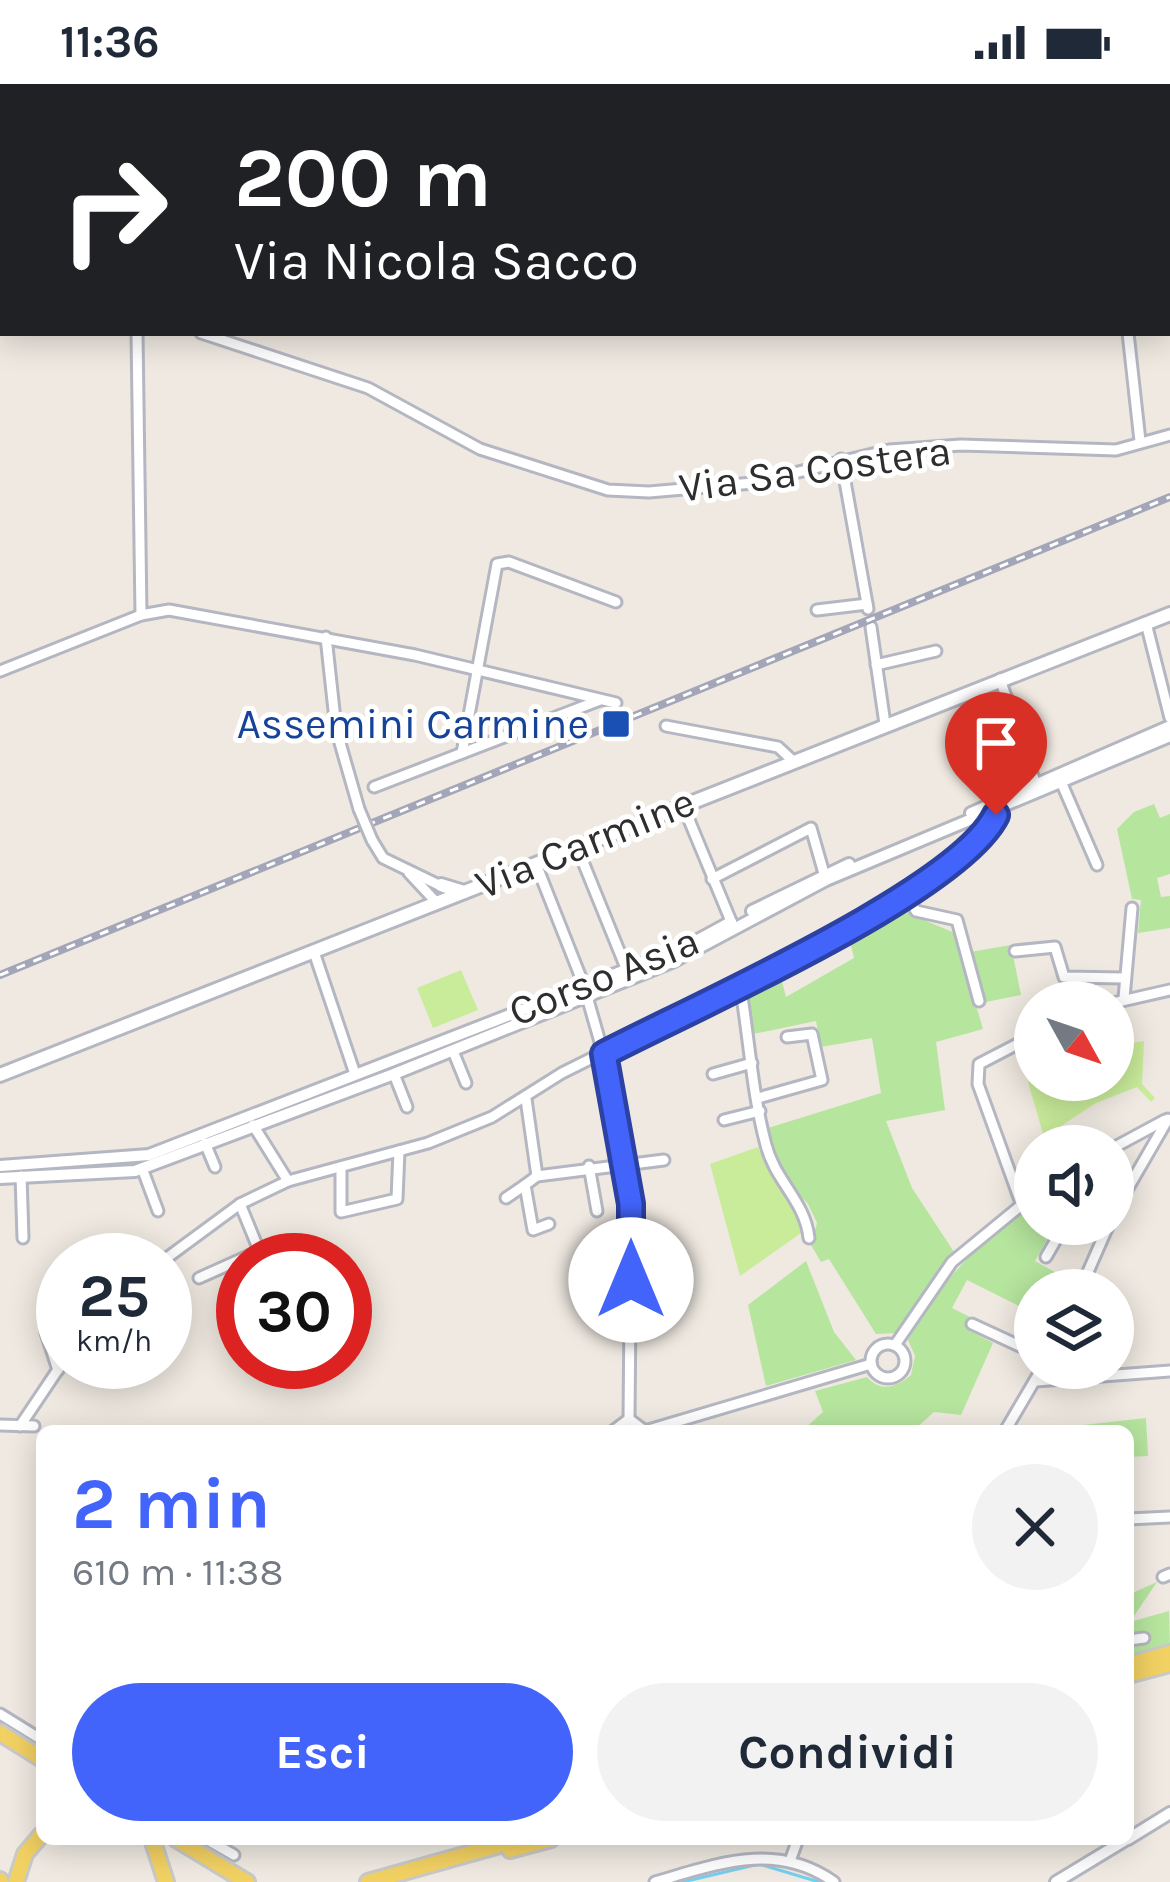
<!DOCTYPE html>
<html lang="it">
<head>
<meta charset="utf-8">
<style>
  body { margin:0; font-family:Karla,sans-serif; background:#f2f2f3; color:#1f2937; height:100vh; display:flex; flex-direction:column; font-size:45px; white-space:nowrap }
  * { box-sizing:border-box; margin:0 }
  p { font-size:39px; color:#747a83 }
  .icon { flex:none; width:66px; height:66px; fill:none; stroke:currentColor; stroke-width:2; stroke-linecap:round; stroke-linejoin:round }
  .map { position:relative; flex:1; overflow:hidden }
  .panel { position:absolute; left:36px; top:1341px; width:1098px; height:420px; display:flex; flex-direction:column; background:#fff; border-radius:18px; box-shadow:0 6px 30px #0003 }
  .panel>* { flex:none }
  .banner { position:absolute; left:0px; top:0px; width:1170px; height:252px; box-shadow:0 6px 30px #0003; background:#202124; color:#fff; overflow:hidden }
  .needle { width:78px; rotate:130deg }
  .controls { position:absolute; left:1014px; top:897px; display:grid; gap:24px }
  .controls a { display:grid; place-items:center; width:120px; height:120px; border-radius:50%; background:#fff; box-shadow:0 6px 30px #0003; font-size:60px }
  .speed { position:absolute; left:36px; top:1149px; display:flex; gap:24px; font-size:60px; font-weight:700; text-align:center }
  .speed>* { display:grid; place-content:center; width:156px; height:156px; border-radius:50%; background:#fff; box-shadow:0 6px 30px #0003; line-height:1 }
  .speed small { font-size:30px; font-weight:400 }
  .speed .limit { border:18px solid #d22; background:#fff; color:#111 }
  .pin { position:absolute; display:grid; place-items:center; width:102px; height:102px; color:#fff; margin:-123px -51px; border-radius:50% 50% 50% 0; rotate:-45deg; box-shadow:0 0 12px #0007 }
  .pin .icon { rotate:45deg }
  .me { position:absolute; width:132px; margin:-66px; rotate:0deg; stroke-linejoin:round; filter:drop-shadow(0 0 9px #0008) }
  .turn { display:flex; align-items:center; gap:42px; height:252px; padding:0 36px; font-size:54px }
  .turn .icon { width:156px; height:156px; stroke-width:2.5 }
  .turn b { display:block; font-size:84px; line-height:102px }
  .round { display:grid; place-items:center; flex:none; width:126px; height:126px; border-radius:63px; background:#f2f2f3 }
  .overview { display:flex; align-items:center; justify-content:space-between; height:204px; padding:0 36px }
  h1 { font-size:72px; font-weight:700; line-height:90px; color:#4264fb }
  .cta { display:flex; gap:24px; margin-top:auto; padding:24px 36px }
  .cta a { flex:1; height:138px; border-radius:72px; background:#4264fb; color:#fff; font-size:48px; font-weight:700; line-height:138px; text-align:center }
  .cta a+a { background:#f2f2f3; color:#1f2937 }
  .status { display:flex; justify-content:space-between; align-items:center; height:84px; padding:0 60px; background:#fff; direction:ltr }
  .status svg { height:33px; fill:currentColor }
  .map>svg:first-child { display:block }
  .green { fill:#b6e59e }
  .pitch { fill:#c9ec9a }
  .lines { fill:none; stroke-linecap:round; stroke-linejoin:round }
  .stream { stroke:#75cff0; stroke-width:3 }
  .minor-casing { stroke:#b4b7c1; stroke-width:15 }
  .tertiary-casing { stroke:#b4b7c1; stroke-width:16 }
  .secondary-casing { stroke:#b4b7c1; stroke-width:18 }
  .primary-casing { stroke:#c9c9c9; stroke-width:20 }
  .minor { stroke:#fff; stroke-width:9 }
  .tertiary { stroke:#fff; stroke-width:10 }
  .secondary { stroke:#fff; stroke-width:12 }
  .primary { stroke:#f2d163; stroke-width:14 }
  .rail-casing { stroke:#a3a6b8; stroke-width:8 }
  .rail { stroke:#fff; stroke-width:3; stroke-dasharray:9; stroke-linecap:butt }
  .minor-bridge-casing { stroke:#b4b7c1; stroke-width:15; stroke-linecap:butt }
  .minor-bridge { stroke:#fff; stroke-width:9 }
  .route-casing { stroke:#2b41a3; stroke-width:30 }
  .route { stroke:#4264fb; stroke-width:21 }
  .transit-dot { fill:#1a4fb4; stroke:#fff; stroke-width:4.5 }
  .labels { text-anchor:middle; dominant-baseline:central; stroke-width:10; stroke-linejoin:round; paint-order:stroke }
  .street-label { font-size:42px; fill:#2e2e2e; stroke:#fff }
  .transit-label { font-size:42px; fill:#164399; stroke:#fff; text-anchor:end }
</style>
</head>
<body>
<div class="status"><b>11:36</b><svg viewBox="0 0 49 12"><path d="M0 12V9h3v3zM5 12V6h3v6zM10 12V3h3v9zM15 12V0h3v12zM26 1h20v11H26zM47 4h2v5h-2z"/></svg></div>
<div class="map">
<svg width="1170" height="1798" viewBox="0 0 1170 1798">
  <rect width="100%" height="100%" fill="#efe9e1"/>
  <g class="green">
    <polygon points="1154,720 1160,734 1170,730 1170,790 1157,794 1161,813 1170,812 1170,844 1138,849 1141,816 1132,815 1117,745 1134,728"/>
    <polygon points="903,819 909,830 955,849 983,945 936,958 945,1026 886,1037 912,1104 954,1168 897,1249 876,1250 829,1175 821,1178 811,1161 817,1139 808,1120 778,1088 768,1044 881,1009 872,954 821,963 816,937 753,950 748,906 780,890 786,913 854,874 849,853"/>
    <polygon points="1011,861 1021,911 986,918 970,868"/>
    <path d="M1025,1127l10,5v8l19,3 -19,34 32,18 -6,11h-26v24l-68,-34 -15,28 20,10 -4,12 25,13 -32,72 -27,-3 -21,19h-111l21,-19 -8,-21 52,-14c14,16 30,10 44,-2l4,-19 -7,-16c28,-54 67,-94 117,-129z"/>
    <polygon points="806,1177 834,1248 856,1276 766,1302 748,1221"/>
    <polygon points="1146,1334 1148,1372 1128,1373 1128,1347 1030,1347"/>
    <polygon points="1157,1498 1130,1538 1169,1527 1170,1564 1128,1577 1128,1511"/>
  </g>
  <g class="pitch">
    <polygon points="461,886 478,926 433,944 417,904"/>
    <polygon points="1119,953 1121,961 1144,957 1142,1000 1155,1014 1151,1018 1137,1003 1096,1019 1044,1053 1028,998 1113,996 1113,954"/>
    <path d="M758,1063c12,31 36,52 46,84l-64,45 -30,-112z"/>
  </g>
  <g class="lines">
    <polyline class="stream" points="683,1798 759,1780 819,1798"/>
    <g class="minor-casing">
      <g id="minor">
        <polyline points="677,0 677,3"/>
        <polyline points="806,0 806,3"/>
        <polyline points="137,249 141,531"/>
        <polyline points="201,249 368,304 480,365 608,406 649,408 753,399 889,366 961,361 1116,366 1170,351"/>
        <polyline points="1128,249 1140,357"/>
        <polyline points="841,375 868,525"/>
        <polyline points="817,526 867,520"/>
        <polyline points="1146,539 1170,634"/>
        <polyline points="871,543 885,640"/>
        <polyline points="326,553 336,645 359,725"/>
        <polyline points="876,581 936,567"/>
        <polyline points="0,587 141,531 169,526 415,571 616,619"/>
        <polyline points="1000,595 1036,701"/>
        <polyline points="666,642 778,663 792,676"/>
        <polyline points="462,669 497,480 509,478 616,518"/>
        <polyline points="1062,700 1097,781"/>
        <polyline points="374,703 600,616"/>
        <polyline points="682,719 733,842"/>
        <polyline points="372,756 383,774 445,804"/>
        <polyline points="577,763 626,884"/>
        <polyline points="536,780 583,899"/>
        <polyline points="409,789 437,819"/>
        <polyline points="712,795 811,744 825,793"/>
        <polyline points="906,809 916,827 957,836 979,917"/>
        <polyline points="1015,867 1055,863 1064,893 1123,894"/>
        <polyline points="314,868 355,990"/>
        <path d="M740,900c9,53 12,109 26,161 9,36 39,56 43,93"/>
        <polyline points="586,909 602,965 631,1121 629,1335"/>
        <polyline points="1124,914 1132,824"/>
        <polyline points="1113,919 1170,906"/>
        <polyline points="453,967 466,999"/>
        <polyline points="394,990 407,1023"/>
        <polyline points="713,990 752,979"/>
        <polyline points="758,1014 822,996 812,950 787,953"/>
        <polyline points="526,1015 537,1092"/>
        <polyline points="724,1036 760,1027"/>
        <polyline points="253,1041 288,1097"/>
        <polyline points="205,1059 215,1083"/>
        <polyline points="1113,1064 1165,1036"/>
        <polyline points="589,1082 597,1127"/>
        <polyline points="341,1083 341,1128 397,1115 399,1067"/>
        <polyline points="142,1084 158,1127"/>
        <polyline points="21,1092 23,1154"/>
        <polyline points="506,1114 525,1101"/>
        <polyline points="1021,1119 978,1000 979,980 1035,951"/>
        <polyline points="240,1120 263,1176"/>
        <polyline points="1113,1130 1168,1035"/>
        <polyline points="549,1140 533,1146 525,1101 537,1092 664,1076"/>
        <polyline points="1046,1173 1065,1140"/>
        <polyline points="164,1176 240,1120 288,1097 428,1059 492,1033 562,989 797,872 951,780 995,734 993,719"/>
        <polyline points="199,1194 259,1167"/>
        <polyline points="1080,1206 1109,1140"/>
        <polyline points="972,1240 1035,1269"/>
        <polyline points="46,1249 58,1286"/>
        <circle cx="888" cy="1277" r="17"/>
        <polyline points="895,1261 952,1178 1035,1110"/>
        <polyline points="1036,1297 1170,1287"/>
        <polyline points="0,1341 34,1342"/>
        <polyline points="20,1342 63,1278"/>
        <polyline points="613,1347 629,1335 645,1347"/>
        <polyline points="645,1347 871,1280"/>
        <polyline points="1005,1347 1042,1284"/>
        <polyline points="1128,1435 1170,1433"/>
        <polyline points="1163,1493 1170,1490"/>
        <polyline points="1128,1556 1144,1554"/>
        <polyline points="0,1630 42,1656"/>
        <polyline points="206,1755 234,1771"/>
        <polyline points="790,1777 798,1755"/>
        <path d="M655,1798c62,-18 121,-41 179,0"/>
      </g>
    </g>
    <g class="tertiary-casing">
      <g id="tertiary">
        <polyline points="160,3 172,0"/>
        <polyline points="971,729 1170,642"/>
        <polyline points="752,827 849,780"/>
        <polyline points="0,1082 149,1071 685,863 731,838"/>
        <polyline points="0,1094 135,1087 394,990 674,877 826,796 1170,652"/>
        <polyline points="1128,1755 1170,1729"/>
        <polyline points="1056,1798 1127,1755"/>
      </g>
    </g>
    <g class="secondary-casing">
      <g id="secondary">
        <polyline points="441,801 464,808"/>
        <polyline points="0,991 1170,530"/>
      </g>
    </g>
    <g class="primary-casing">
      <g id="primary">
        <polyline points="37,3 39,0"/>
        <polyline points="0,55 3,50"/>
        <polyline points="1128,1581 1170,1569"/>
        <polyline points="1128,1591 1170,1580"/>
        <polyline points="0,1649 42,1675"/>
        <polyline points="152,1755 166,1798"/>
        <polyline points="176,1755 247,1798"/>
        <polyline points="510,1766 551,1755"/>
        <polyline points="0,1796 1,1798"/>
        <polyline points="16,1798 25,1770 42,1750"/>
        <polyline points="368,1798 521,1755"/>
      </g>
    </g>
    <use href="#minor" class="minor"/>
    <use href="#tertiary" class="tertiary"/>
    <use href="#secondary" class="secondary"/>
    <use href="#primary" class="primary"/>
    <g class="rail-casing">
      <polyline id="rail" points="0,891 1170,413"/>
    </g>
    <use href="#rail" class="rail"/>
    <g class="minor-bridge-casing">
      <polyline id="minor-bridge" points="359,725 372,756"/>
    </g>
    <use href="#minor-bridge" class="minor-bridge"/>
  </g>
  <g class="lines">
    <g class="route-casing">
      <path id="route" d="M631,1196v-76l-27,-150c84,-44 354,-162 392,-239"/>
    </g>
    <use href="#route" class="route"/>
  </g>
  <rect class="transit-dot" x="601" y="625" width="30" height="30" rx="6"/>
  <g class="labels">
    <g class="street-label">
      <text transform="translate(815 385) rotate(-8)">Via Sa Costera</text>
      <text transform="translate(585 759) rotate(-22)">Via Carmine</text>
      <text transform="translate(604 892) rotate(-22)">Corso Asia</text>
    </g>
    <g class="transit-label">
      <text x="589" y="640">Assemini Carmine</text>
    </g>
  </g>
</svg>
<div class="controls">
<a><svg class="needle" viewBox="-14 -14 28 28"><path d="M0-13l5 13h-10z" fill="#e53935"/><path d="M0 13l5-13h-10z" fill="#747a83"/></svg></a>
<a><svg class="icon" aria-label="sound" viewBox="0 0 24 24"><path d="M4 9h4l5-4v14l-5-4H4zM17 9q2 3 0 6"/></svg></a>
<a><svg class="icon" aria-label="layers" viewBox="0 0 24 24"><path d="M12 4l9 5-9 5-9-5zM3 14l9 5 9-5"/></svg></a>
</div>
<div class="speed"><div>25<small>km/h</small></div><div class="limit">30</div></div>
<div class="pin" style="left:996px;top:731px;background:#d93025"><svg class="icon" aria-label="arrive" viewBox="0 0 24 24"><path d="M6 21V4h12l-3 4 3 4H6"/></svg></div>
<svg class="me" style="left:631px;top:1196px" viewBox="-20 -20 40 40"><circle r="19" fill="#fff"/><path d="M0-13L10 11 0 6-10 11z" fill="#4264fb"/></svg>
<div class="banner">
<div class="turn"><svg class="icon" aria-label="right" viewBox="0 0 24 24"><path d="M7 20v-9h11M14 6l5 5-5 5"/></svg><div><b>200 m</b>Via Nicola Sacco</div></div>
</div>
<section class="panel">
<div class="overview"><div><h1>2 min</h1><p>610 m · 11:38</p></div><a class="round"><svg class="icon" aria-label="close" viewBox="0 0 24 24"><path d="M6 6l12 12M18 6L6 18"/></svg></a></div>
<div class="cta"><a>Esci</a><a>Condividi</a></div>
</section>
</div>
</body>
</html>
